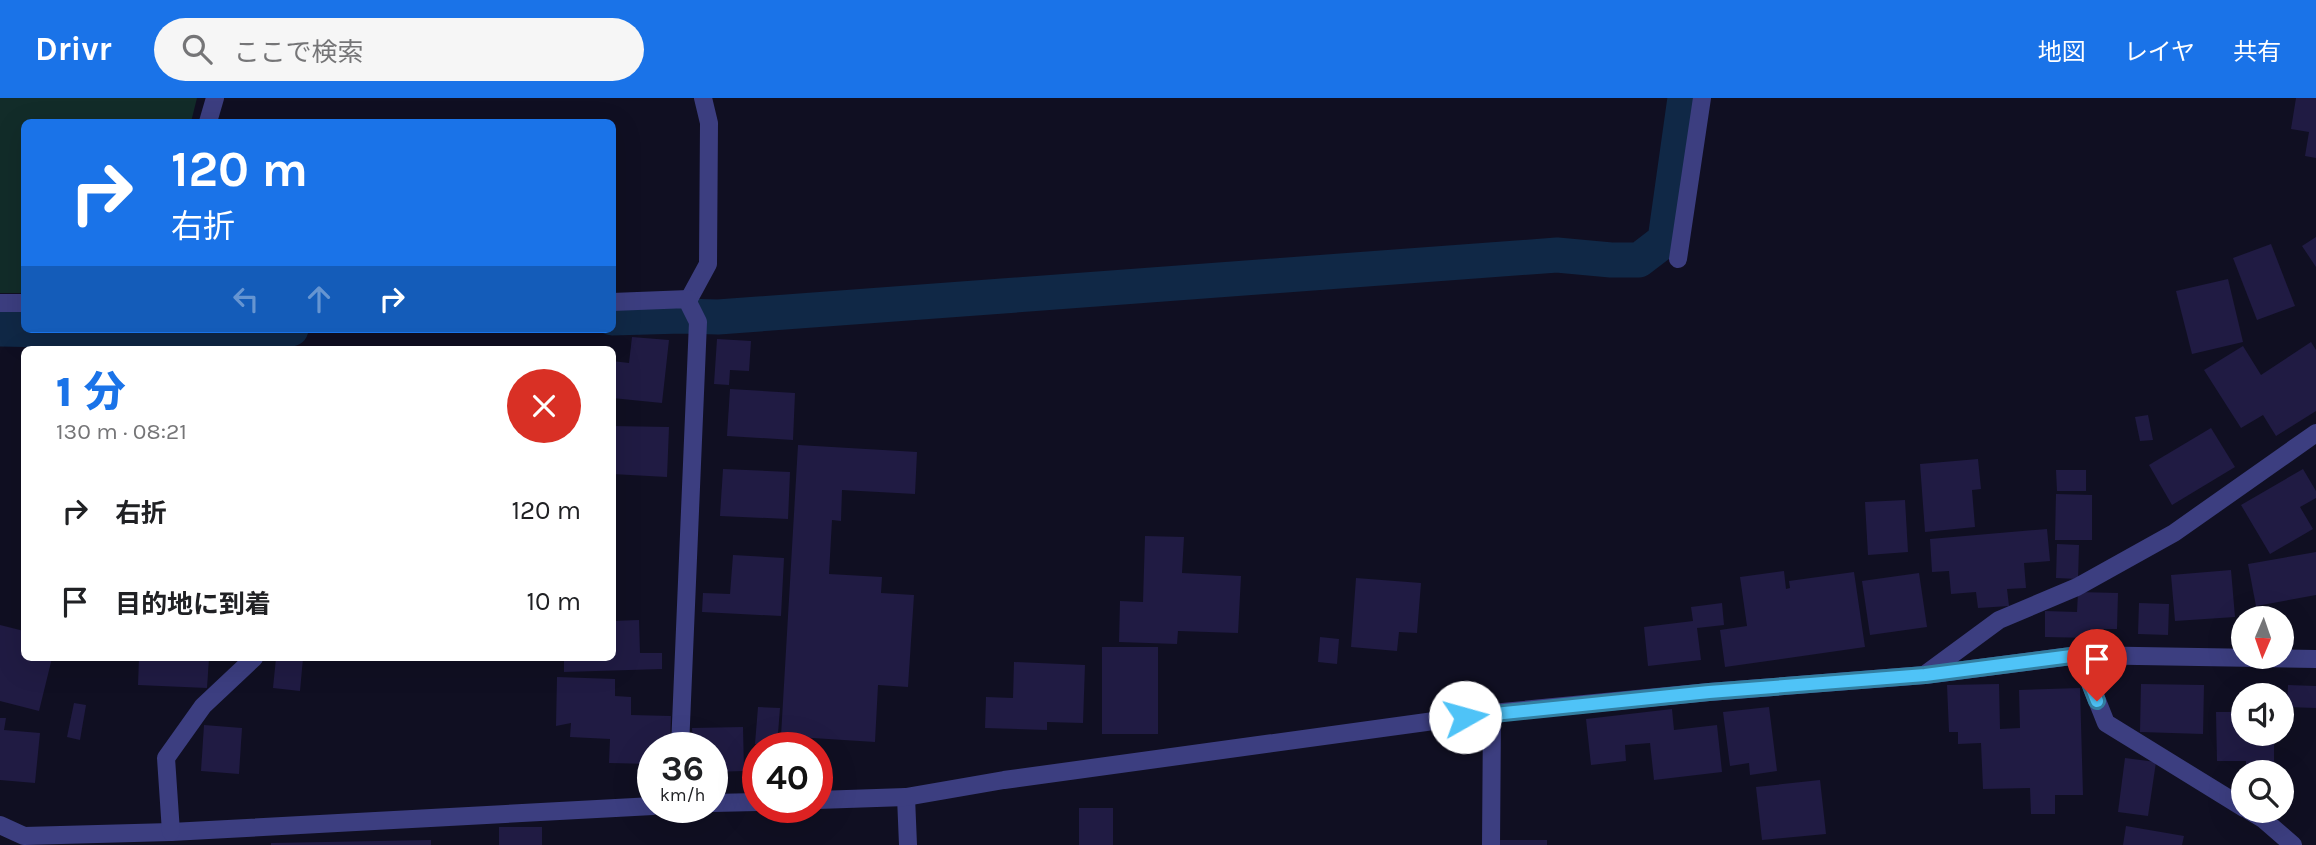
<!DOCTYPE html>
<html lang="ja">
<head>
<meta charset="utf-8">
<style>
  body { margin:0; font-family:Karla,"Noto Sans JP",sans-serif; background:#f6f6f6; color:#202124; height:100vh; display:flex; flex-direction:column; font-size:26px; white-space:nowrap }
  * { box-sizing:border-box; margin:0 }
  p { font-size:23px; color:#757577 }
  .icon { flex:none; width:38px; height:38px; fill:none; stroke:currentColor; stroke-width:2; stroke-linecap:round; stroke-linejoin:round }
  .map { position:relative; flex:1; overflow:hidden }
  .panel { position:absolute; left:21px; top:248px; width:595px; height:315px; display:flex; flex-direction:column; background:#fff; border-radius:10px; box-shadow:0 7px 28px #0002 }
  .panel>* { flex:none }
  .banner { position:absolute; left:21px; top:21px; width:595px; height:214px; border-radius:10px; box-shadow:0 7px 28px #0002; background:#1a73e8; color:#fff; overflow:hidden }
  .needle { width:46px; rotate:182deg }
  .tools { position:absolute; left:2231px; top:508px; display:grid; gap:14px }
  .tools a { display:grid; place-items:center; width:63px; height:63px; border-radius:50%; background:#fff; box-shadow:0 7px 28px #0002; font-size:35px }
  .speed { position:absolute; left:637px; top:634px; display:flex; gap:14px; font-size:35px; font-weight:700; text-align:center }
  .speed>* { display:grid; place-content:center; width:91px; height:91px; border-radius:50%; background:#fff; box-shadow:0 7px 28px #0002; line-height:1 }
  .speed small { font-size:18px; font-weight:400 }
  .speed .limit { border:10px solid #d22; background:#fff; color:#111 }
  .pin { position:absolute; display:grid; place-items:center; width:60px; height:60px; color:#fff; margin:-72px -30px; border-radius:50% 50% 50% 0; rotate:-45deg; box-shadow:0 0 7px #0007 }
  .pin .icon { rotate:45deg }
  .me { position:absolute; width:77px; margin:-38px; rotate:83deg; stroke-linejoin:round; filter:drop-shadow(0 0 5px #0008) }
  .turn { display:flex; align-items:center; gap:24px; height:147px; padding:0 35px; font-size:32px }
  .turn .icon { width:91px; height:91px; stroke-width:2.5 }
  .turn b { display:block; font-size:49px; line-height:60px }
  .lanes { display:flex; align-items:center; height:66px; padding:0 35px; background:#0003; justify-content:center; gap:35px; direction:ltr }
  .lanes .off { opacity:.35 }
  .round { display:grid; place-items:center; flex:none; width:74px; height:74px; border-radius:37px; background:#f6f6f6 }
  .summary { display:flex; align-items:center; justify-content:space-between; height:119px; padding:0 35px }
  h1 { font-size:42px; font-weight:800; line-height:52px; color:#1a73e8 }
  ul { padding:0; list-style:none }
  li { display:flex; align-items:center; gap:21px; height:91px; padding:0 35px }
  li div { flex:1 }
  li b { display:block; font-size:26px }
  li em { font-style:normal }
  header { display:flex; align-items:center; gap:42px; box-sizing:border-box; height:98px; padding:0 35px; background:#1a73e8; color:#fff }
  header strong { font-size:33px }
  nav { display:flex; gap:38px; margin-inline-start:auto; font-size:24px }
  .search { width:490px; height:63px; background:#f6f6f6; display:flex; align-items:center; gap:18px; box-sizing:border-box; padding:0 24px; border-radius:38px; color:#757577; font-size:26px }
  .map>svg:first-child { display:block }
  .green { fill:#122c29 }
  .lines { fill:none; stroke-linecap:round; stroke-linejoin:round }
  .canal { stroke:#102846; stroke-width:35 }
  .building { fill:#201b43 }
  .minor { stroke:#3c3e80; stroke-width:18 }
  .route-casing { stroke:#337fa1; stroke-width:18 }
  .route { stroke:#4fc3f7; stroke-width:12 }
</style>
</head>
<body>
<header>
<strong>Drivr</strong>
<div class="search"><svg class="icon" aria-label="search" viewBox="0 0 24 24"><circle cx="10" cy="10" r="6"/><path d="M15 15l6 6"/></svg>ここで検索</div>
<nav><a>地図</a><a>レイヤ</a><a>共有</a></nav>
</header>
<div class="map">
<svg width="2316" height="747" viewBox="0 0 2316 747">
  <rect width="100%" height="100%" fill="#100f22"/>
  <polygon class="green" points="0,0 197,0 191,24 24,24 24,195 0,195"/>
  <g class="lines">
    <g class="canal">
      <polyline points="612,220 682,218 718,219 1557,157 1611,162 1639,162 1665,142 1685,0"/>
      <polyline points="0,231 247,236 291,231"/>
    </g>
  </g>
  <g class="building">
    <polygon points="2296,0 2316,0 2316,60 2305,58 2309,34 2291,31"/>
    <polygon points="2316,139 2316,169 2302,148"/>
    <polygon points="2271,146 2295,208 2257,222 2233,160"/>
    <polygon points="2228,181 2243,244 2192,256 2176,193"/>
    <polygon points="632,239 669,242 662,305 612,300 612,263 629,265"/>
    <polygon points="717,241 751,243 749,273 730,272 729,287 714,286"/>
    <polygon points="2311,244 2316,252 2316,313 2276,338 2263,317 2241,330 2204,272 2243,248 2261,277"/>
    <polygon points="730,291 795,295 793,342 727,338"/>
    <polygon points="2148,317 2153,342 2140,343 2135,319"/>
    <polygon points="612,328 669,329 667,379 612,376"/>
    <polygon points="2211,330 2235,369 2172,407 2149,367"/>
    <polygon points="798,347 917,354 915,396 842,392 841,423 832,422 829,476 882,479 881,495 914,497 908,589 878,587 875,644 781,638"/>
    <polygon points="1978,361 1981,391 1972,392 1975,429 1925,434 1920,366"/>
    <polygon points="723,371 790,374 788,421 720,418"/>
    <polygon points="2303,371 2316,393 2316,400 2300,409 2313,431 2270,456 2241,407"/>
    <polygon points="2056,372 2086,372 2086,393 2057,393"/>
    <polygon points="2056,396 2092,397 2092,442 2055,442"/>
    <polygon points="1905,402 1908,454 1868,457 1865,404"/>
    <polygon points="2047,431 2050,463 2024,465 2026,490 2007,491 2009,508 1978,510 1976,494 1951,496 1949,473 1932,474 1930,441"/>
    <polygon points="1145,438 1184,439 1182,475 1241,478 1238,535 1178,533 1177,546 1119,544 1120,503 1143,504"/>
    <polygon points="2057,446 2079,447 2078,481 2056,480"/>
    <polygon points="2316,454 2316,497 2256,508 2248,466"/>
    <polygon points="733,457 784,460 781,518 702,514 703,495 730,496"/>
    <polygon points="2231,472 2235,519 2175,523 2171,477"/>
    <polygon points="1784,473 1786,491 1790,490 1789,483 1854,474 1865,549 1725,569 1720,532 1747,528 1740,479"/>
    <polygon points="1919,475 1927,529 1870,537 1862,483"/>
    <polygon points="1356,480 1421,485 1417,535 1399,534 1397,553 1351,549"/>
    <polygon points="2078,494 2118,495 2117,531 2093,531 2093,540 2045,539 2045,513 2077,514"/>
    <polygon points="1722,505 1724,527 1697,530 1701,562 1648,568 1644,529 1693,523 1691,509"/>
    <polygon points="2139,505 2169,506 2168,537 2138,536"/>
    <polygon points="639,522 640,555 662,555 662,571 564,574 564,560 612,560 612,523"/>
    <polygon points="0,527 24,533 24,560 52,560 39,613 0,603"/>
    <polygon points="1320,539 1339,541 1337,566 1318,564"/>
    <rect x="1102" y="549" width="56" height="87"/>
    <polygon points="139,560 209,560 207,590 138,587"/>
    <polygon points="276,560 303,560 300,593 273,590"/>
    <polygon points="1014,564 1085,567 1083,625 1047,624 1047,632 985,630 986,599 1013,600"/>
    <polygon points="557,579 615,581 615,598 631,599 631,617 671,618 670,649 653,649 653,666 609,665 610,641 570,639 571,625 556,628"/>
    <polygon points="1999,586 2000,631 2020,630 2019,592 2080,590 2083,697 2055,697 2055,716 2031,716 2030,690 1983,691 1981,645 1958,646 1958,634 1949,634 1947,587"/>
    <polygon points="2141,586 2204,587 2203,636 2140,634"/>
    <polygon points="2288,587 2316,588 2316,610 2287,609"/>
    <polygon points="74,605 86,607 80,642 67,639"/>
    <polygon points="758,609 780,610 777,648 755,646"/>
    <polygon points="1769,609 1777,673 1750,677 1749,665 1730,668 1723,614"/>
    <polygon points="1672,611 1674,632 1717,627 1722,674 1654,682 1650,645 1625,647 1626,663 1591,667 1586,621"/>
    <polygon points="2216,614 2244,614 2244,635 2274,635 2274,674 2246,674 2246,663 2217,663"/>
    <polygon points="0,620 6,620 4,632 40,635 35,685 0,682"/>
    <polygon points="204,627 242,630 239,676 201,673"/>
    <polygon points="743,629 744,673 712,674 712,649 693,649 692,630"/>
    <polygon points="2125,660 2156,664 2148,718 2118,714"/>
    <polygon points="1820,682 1826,736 1762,742 1756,689"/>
    <rect x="1079" y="710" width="34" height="37"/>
    <polygon points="2126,728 2184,738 2182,747 2123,747"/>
    <rect x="499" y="729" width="43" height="18"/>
    <polygon points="431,742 431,747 271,747 271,745"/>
    <rect x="1500" y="742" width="47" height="5"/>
  </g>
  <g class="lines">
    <g class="minor">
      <polyline points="208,24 215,0"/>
      <polyline points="1678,161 1702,0"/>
      <polyline points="689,201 708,166 709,25 703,0"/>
      <polyline points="612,204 689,201 689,206 698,224 680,649"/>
      <polyline points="0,205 24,205"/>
      <polyline points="2079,557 2106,625 2244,710"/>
      <polyline points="1927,575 1999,522 2077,489 2174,435 2316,335"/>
      <polyline points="906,699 908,747"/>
      <polyline points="817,702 906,699 1004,682 1492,615 1709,594 1925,577 2079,557 2316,561"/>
      <polyline points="712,705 758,704"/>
      <polyline points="2248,712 2263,721 2293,747"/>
      <polyline points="0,727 24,738 171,734 653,708"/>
      <polyline points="171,734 166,660 203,608 254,560"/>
      <polyline points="1491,747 1492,615"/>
    </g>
  </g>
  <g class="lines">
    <g class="route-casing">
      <polyline id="route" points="1465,619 1709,594 1925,577 2079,557 2097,603"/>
    </g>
    <use href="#route" class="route"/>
  </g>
</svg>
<div class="tools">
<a><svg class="needle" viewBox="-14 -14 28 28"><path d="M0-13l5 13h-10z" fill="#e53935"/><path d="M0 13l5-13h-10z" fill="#757577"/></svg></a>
<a><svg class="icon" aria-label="sound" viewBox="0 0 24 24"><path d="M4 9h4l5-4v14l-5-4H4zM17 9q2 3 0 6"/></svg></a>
<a><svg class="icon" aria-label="search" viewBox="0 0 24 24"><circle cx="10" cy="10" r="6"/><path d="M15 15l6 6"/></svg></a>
</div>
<div class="speed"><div>36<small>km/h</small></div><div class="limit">40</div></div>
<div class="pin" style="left:2097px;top:603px;background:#d93025"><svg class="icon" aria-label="arrive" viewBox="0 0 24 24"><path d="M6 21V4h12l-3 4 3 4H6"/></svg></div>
<svg class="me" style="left:1465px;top:619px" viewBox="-20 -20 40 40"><circle r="19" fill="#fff"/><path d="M0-13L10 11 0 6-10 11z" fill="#4fc3f7"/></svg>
<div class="banner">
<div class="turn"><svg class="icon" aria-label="right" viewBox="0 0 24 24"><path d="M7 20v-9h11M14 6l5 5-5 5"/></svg><div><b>120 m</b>右折</div></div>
<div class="lanes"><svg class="icon off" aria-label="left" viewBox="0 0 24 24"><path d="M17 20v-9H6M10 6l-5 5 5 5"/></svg><svg class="icon off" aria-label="ahead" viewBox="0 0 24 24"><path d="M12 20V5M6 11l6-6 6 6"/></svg><svg class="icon" aria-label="right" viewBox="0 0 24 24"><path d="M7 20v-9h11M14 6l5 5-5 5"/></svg></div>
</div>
<section class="panel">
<div class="summary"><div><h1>1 分</h1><p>130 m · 08:21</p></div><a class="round" style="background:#d93025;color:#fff"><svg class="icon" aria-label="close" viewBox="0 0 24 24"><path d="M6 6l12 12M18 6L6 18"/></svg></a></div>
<ul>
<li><svg class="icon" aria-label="right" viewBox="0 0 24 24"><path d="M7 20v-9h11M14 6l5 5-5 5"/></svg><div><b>右折</b></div><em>120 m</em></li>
<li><svg class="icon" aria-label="arrive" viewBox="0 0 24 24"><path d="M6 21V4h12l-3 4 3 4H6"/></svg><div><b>目的地に到着</b></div><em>10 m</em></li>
</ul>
</section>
</div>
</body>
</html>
